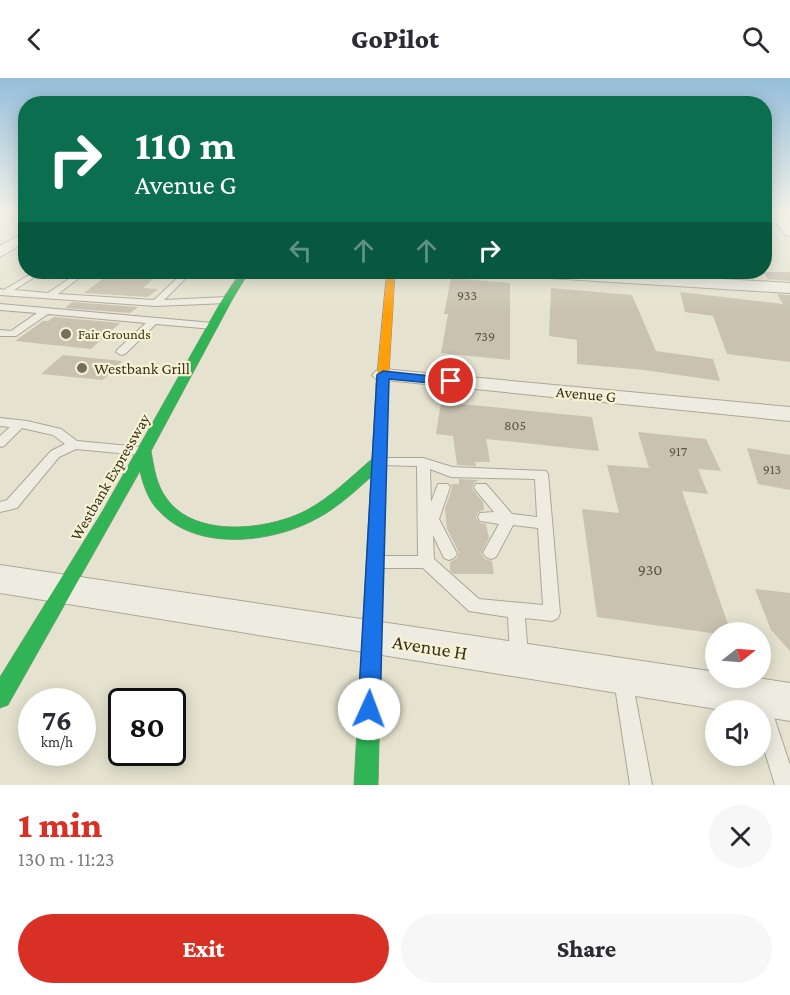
<!DOCTYPE html>
<html lang="en">
<head>
<meta charset="utf-8">
<style>
  body { margin:0; font-family:"Crimson Pro",serif; background:#f7f7f7; color:#2b2b33; height:100vh; display:flex; flex-direction:column; font-size:22px; white-space:nowrap }
  * { box-sizing:border-box; margin:0 }
  p { font-size:20px; color:#7c7c81 }
  .icon { flex:none; width:33px; height:33px; fill:none; stroke:currentColor; stroke-width:2; stroke-linecap:round; stroke-linejoin:round }
  .map { position:relative; height:707px; overflow:hidden }
  .sheet { display:flex; flex-direction:column; background:#fff; flex:1 }
  .sheet>* { flex:none }
  .banner { position:absolute; left:18px; top:18px; width:754px; height:183px; border-radius:24px; box-shadow:0 3px 15px #0003; background:#0b6e4f; color:#fff; overflow:hidden }
  .needle { width:39px; rotate:73deg }
  .fabs { position:absolute; left:705px; top:544px; display:grid; gap:12px }
  .fabs a { display:grid; place-items:center; width:66px; height:66px; border-radius:50%; background:#fff; box-shadow:0 3px 15px #0003; font-size:30px }
  .speed { position:absolute; left:18px; top:610px; display:flex; gap:12px; font-size:30px; font-weight:700; text-align:center }
  .speed>* { display:grid; place-content:center; width:78px; height:78px; border-radius:50%; background:#fff; box-shadow:0 3px 15px #0003; line-height:1 }
  .speed small { font-size:15px; font-weight:400 }
  .speed .limit { border:3px solid #111; border-radius:9px; background:#fff; color:#111 }
  .pin { position:absolute; display:grid; place-items:center; width:51px; height:51px; color:#fff; margin:-26px; border:3px solid #fff; border-radius:50%; box-shadow:0 2px 6px #0007 }
  .me { position:absolute; width:66px; margin:-33px; rotate:2deg; stroke-linejoin:round; filter:drop-shadow(0 0 4px #0008) }
  .turn { display:flex; align-items:center; gap:21px; height:126px; padding:0 18px; font-size:27px }
  .turn .icon { width:78px; height:78px; stroke-width:2.5 }
  .turn b { display:block; font-size:42px; line-height:51px }
  .lanes { display:flex; align-items:center; height:57px; padding:0 18px; background:#0003; justify-content:center; gap:30px; direction:ltr }
  .lanes .off { opacity:.35 }
  .round { display:grid; place-items:center; flex:none; width:63px; height:63px; border-radius:32px; background:#f7f7f7 }
  .head { display:flex; align-items:center; justify-content:space-between; height:102px; padding:0 18px }
  h1 { font-size:36px; font-weight:800; line-height:45px; color:#d93025 }
  .cta { display:flex; gap:12px; margin-top:auto; padding:12px 18px }
  .cta a { flex:1; height:69px; border-radius:36px; background:#d93025; color:#fff; font-size:24px; font-weight:800; line-height:69px; text-align:center }
  .cta a+a { background:#f7f7f7; color:#2b2b33 }
  header { display:flex; justify-content:space-between; align-items:center; height:78px; padding:0 18px; background:#fff; font-size:27px; font-weight:800 }
  .map>svg:first-child { display:block }
  .building { fill:#c9c2b0 }
  .lines { fill:none; stroke-linecap:round; stroke-linejoin:round }
  .lane-casing { stroke:#aba797; stroke-width:2 }
  .street-casing { stroke:#aba797; stroke-width:2 }
  .fast-casing { stroke:#908d7e; stroke-width:1 }
  .slow-casing { stroke:#908d7e; stroke-width:1 }
  .lane { fill:#eeece0; fill-rule:evenodd }
  .street { fill:#eeece0; fill-rule:evenodd }
  .fast { fill:#30b455; fill-rule:evenodd }
  .slow { fill:#ff9f0a; fill-rule:evenodd }
  .route { fill:#1a73e8; stroke:#114b97; stroke-width:1.5 }
  .poi-dot { fill:#766f5d; stroke:#f6f3d5; stroke-width:2 }
  .labels { text-anchor:middle; dominant-baseline:central; stroke-width:4.5; stroke-linejoin:round; paint-order:stroke }
  .number-label { font-size:14px; fill:#5e5543 }
  .far-poi-label { font-size:14px; fill:#3a311f; stroke:#f6f3d5; text-anchor:start }
  .poi-label { font-size:16px; fill:#3a311f; stroke:#f6f3d5; text-anchor:start }
  .street-label { font-size:16px; fill:#3a311f; stroke:#f6f3d5 }
  .near-number-label { font-size:16px; fill:#5e5543 }
  .near-street-label { font-size:20px; fill:#3a311f; stroke:#f6f3d5 }
</style>
</head>
<body>
<header><svg class="icon" aria-label="back" viewBox="0 0 24 24"><path d="M15 5l-7 7 7 7"/></svg>GoPilot<svg class="icon" aria-label="search" viewBox="0 0 24 24"><circle cx="10" cy="10" r="6"/><path d="M15 15l6 6"/></svg></header>
<div class="map">
<svg width="790" height="707" viewBox="0 0 790 707">
  <rect width="100%" height="100%" fill="#e5e3cf"/>
  <g class="building">
    <polygon points="112,194 161,194 143,210 158,211 148,219 84,215"/>
    <polygon points="763,194 790,194 790,203 768,201"/>
    <polygon points="451,200 510,205 510,282 441,275 448,236 444,236"/>
    <polygon points="551,210 632,217 656,273 713,281 720,303 644,292 577,286 577,262 549,258"/>
    <polygon points="680,214 783,226 777,216 790,217 790,284 727,276 713,238 685,234"/>
    <polygon points="72,224 138,229 130,235 65,230"/>
    <polygon points="54,239 120,245 91,271 15,263 43,243 48,243"/>
    <polygon points="63,277 122,283 103,302 41,296"/>
    <polygon points="441,324 592,339 599,373 486,361 490,384 475,384 476,388 457,387 453,358 436,356"/>
    <polygon points="638,354 706,361 721,393 698,391 708,416 682,413 731,555 711,555 597,539 582,431 619,435 607,387 649,390"/>
    <polygon points="747,370 790,377 790,412 758,406"/>
    <polygon points="459,401 479,402 474,405 472,411 483,424 484,432 478,434 476,440 480,445 486,446 489,460 481,476 485,481 492,483 494,496 454,496 450,493 450,484 456,481 459,475 447,451 445,431 452,410 451,406 459,406"/>
    <polygon points="755,511 790,515 790,573 771,552"/>
  </g>
  <g class="lines">
    <g class="lane-casing">
      <g id="lane">
        <polygon points="34,194 43,194 14,212 48,215 79,194 87,194 58,216 154,222 184,194 192,194 164,222 227,219 231,222 227,225 156,228 0,217 0,211 4,212"/>
        <polygon points="0,226 213,245 218,248 213,251 156,246 125,276 121,277 116,274 117,272 146,245 48,236 16,258 0,258 0,252 11,253 37,235 0,232"/>
        <polygon points="0,340 27,343 61,351 77,363 140,369 146,373 140,377 76,371 59,379 17,430 0,434 0,424 7,422 51,373 65,366 53,357 22,350 4,368 0,369 0,358 10,349 0,348"/>
        <path d="M381,380h42l29,9 94,4 2,3 12,139 -2,5 -6,3 -27,-3 3,38 -3,6 -6,3 -6,-3 -3,-6 -2,-39 -39,-6 -46,-43h-44l-5,-1 -3,-5 3,-5 5,-1h39l-1,-90 -41,-1 -1,-3 1,-3zM430,391l21,8 84,2 2,38 -25,-3 -26,-30h-10l-2,4 20,24 -14,1 -2,4 2,4 19,3 -16,29 3,4 5,2 5,-2 17,-32 25,3 5,77 -64,-6 -45,-40 -1,-24 11,23 5,2 5,-2 3,-4 -18,-35 11,-32 -2,-3h-10l-7,18z"/>
        <polygon points="623,593 630,595 632,602 652,707 630,707 614,602 616,595"/>
        <polygon points="760,615 767,618 790,687 790,707 775,707 760,658 760,633 753,633 750,625 753,618"/>
      </g>
    </g>
    <g class="street-casing">
      <g id="street">
        <polygon points="768,134 781,134 790,145 790,158 785,157"/>
        <polygon points="26,153 26,164 0,179 0,168"/>
        <polygon points="526,194 602,194 790,205 790,215 533,199 527,197"/>
        <polygon points="383,291 790,329 790,343 376,301 372,297 376,293"/>
        <polygon points="0,487 716,594 716,600 757,600 790,605 790,643 760,638 760,633 728,633 0,515"/>
      </g>
    </g>
    <g class="fast-casing">
      <path id="fast" d="M241,194h8l-17,28 -81,151c3,16 5,34 16,48 29,40 102,31 140,11 24,-13 44,-33 65,-51l4,-70 2,-3h8l2,3 -10,396h-24l17,-308c-18,16 -36,33 -59,44 -43,22 -115,30 -152,-9 -11,-10 -17,-27 -20,-41l-132,234 -8,3v-31l102,-165 120,-212z"/>
    </g>
    <g class="slow-casing">
      <polygon id="slow" points="387,194 395,194 388,311 382,315 376,311"/>
    </g>
    <use href="#lane" class="lane"/>
    <use href="#street" class="street"/>
    <use href="#fast" class="fast"/>
    <use href="#slow" class="slow"/>
  </g>
  <linearGradient id="sky" x2="0" y2="1"><stop stop-color="#95beda"/><stop offset="0.58" stop-color="#f3f2e9"/><stop offset="1" stop-color="#f3f2e9" stop-opacity="0"/></linearGradient>
  <rect width="790" height="233" fill="url(#sky)"/>
  <polygon class="route" points="383,293 451,300 457,303 451,307 389,301 380,631 377,639 369,642 362,639 358,631 377,297"/>
  <g class="poi-dot">
    <circle cx="66" cy="256" r="6"/>
    <circle cx="82" cy="290" r="6"/>
  </g>
  <g class="labels">
    <g class="number-label">
      <text x="467" y="217">933</text>
      <text x="485" y="258">739</text>
      <text x="515" y="347">805</text>
      <text x="678" y="373">917</text>
      <text x="772" y="391">913</text>
    </g>
    <g class="far-poi-label">
      <text x="78" y="256">Fair Grounds</text>
    </g>
    <g class="poi-label">
      <text x="94" y="290">Westbank Grill</text>
    </g>
    <g class="street-label">
      <text transform="translate(586 316) rotate(5)">Avenue G</text>
      <text transform="translate(110 399) rotate(-60)">Westbank Expressway</text>
    </g>
    <g class="near-number-label">
      <text x="650" y="491">930</text>
    </g>
    <g class="near-street-label">
      <text transform="translate(430 569) rotate(9)">Avenue H</text>
    </g>
  </g>
</svg>
<div class="fabs">
<a><svg class="needle" viewBox="-14 -14 28 28"><path d="M0-13l5 13h-10z" fill="#e53935"/><path d="M0 13l5-13h-10z" fill="#7c7c81"/></svg></a>
<a><svg class="icon" aria-label="sound" viewBox="0 0 24 24"><path d="M4 9h4l5-4v14l-5-4H4zM17 9q2 3 0 6"/></svg></a>
</div>
<div class="speed"><div>76<small>km/h</small></div><div class="limit">80</div></div>
<div class="pin" style="left:451px;top:303px;background:#d93025"><svg class="icon" aria-label="arrive" viewBox="0 0 24 24"><path d="M6 21V4h12l-3 4 3 4H6"/></svg></div>
<svg class="me" style="left:369px;top:631px" viewBox="-20 -20 40 40"><circle r="19" fill="#fff"/><path d="M0-13L10 11 0 6-10 11z" fill="#1a73e8"/></svg>
<div class="banner">
<div class="turn"><svg class="icon" aria-label="right" viewBox="0 0 24 24"><path d="M7 20v-9h11M14 6l5 5-5 5"/></svg><div><b>110 m</b>Avenue G</div></div>
<div class="lanes"><svg class="icon off" aria-label="left" viewBox="0 0 24 24"><path d="M17 20v-9H6M10 6l-5 5 5 5"/></svg><svg class="icon off" aria-label="ahead" viewBox="0 0 24 24"><path d="M12 20V5M6 11l6-6 6 6"/></svg><svg class="icon off" aria-label="ahead" viewBox="0 0 24 24"><path d="M12 20V5M6 11l6-6 6 6"/></svg><svg class="icon" aria-label="right" viewBox="0 0 24 24"><path d="M7 20v-9h11M14 6l5 5-5 5"/></svg></div>
</div>
</div>
<section class="sheet">
<div class="head"><div><h1>1 min</h1><p>130 m · 11:23</p></div><a class="round"><svg class="icon" aria-label="close" viewBox="0 0 24 24"><path d="M6 6l12 12M18 6L6 18"/></svg></a></div>
<div class="cta"><a>Exit</a><a>Share</a></div>
</section>
</body>
</html>
